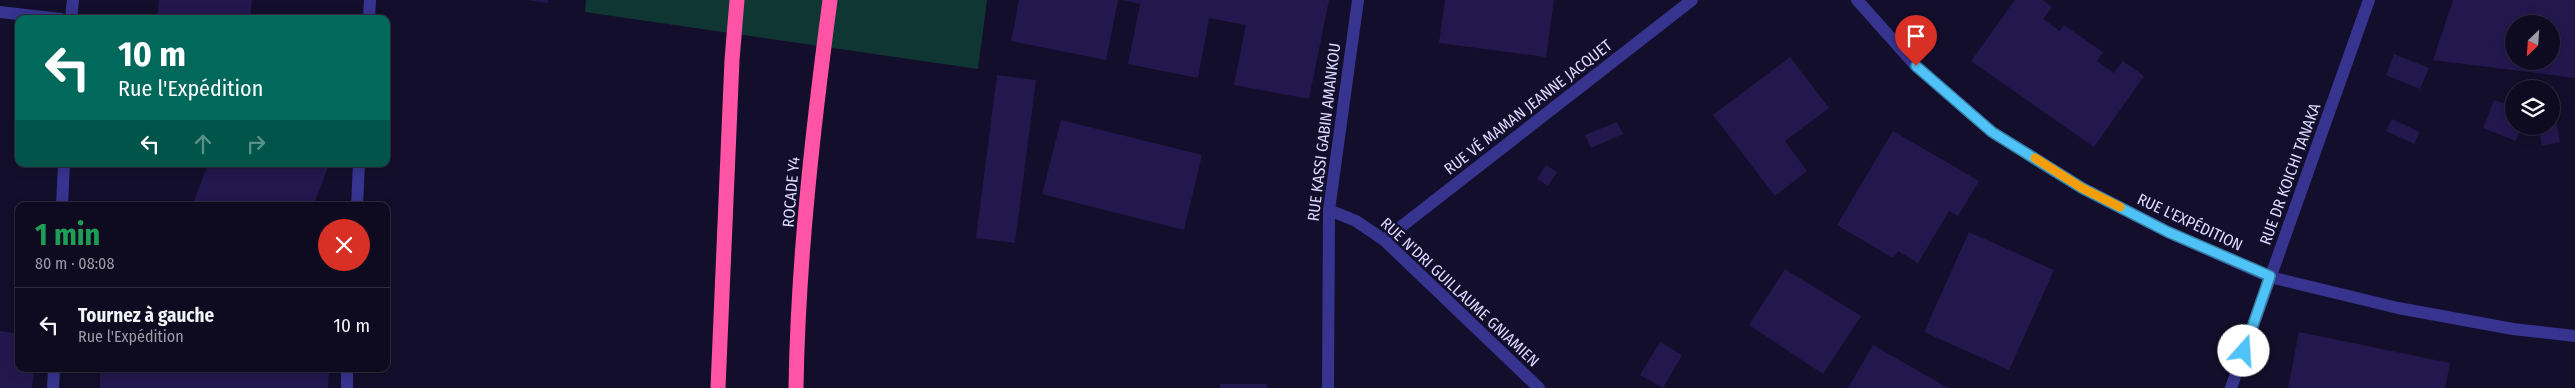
<!DOCTYPE html>
<html lang="fr">
<head>
<meta charset="utf-8">
<style>
  body { margin:0; font-family:"Fira Sans Condensed",sans-serif; background:#1c182d; color:#f1f3f6; height:100vh; display:flex; flex-direction:column; font-size:19px; white-space:nowrap }
  * { box-sizing:border-box; margin:0 }
  p { font-size:16px; color:#9b9aa5 }
  .icon { flex:none; width:28px; height:28px; fill:none; stroke:currentColor; stroke-width:2; stroke-linecap:round; stroke-linejoin:round }
  .map { position:relative; flex:1; overflow:hidden }
  .panel { position:absolute; left:15px; top:202px; width:375px; height:170px; display:flex; flex-direction:column; background:#0e0a20; border-radius:10px; box-shadow:0 2px 12px #0003,0 0 0 1px #2e2b3e }
  .panel>* { flex:none }
  .guide { position:absolute; left:15px; top:15px; width:375px; height:152px; border-radius:10px; box-shadow:0 2px 12px #0003,0 0 0 1px #2e2b3e; background:#00695c; color:#fff; overflow:hidden }
  .needle { width:32px; rotate:205deg }
  .controls { position:absolute; left:2505px; top:15px; display:grid; gap:10px }
  .controls a { display:grid; place-items:center; width:55px; height:55px; border-radius:50%; background:#0e0a20; box-shadow:0 2px 12px #0003,0 0 0 1px #2e2b3e; font-size:25px }
  .pin { position:absolute; display:grid; place-items:center; width:42px; height:42px; color:#fff; margin:-51px -21px; border-radius:50% 50% 50% 0; rotate:-45deg; box-shadow:0 0 5px #0007 }
  .pin .icon { rotate:45deg }
  .me { position:absolute; width:55px; margin:-28px; rotate:19deg; stroke-linejoin:round; filter:drop-shadow(0 0 4px #0008) }
  .turn { display:flex; align-items:center; gap:18px; height:105px; padding:0 20px; font-size:22px }
  .turn .icon { width:65px; height:65px; stroke-width:2.5 }
  .turn b { display:block; font-size:35px; line-height:42px }
  .lanes { display:flex; align-items:center; height:48px; padding:0 20px; background:#0003; justify-content:center; gap:25px; direction:ltr }
  .lanes .off { opacity:.35 }
  .round { display:grid; place-items:center; flex:none; width:52px; height:52px; border-radius:26px; background:#1c182d }
  .overview { display:flex; align-items:center; justify-content:space-between; height:85px; padding:0 20px }
  h1 { font-size:30px; font-weight:700; line-height:38px; color:#1e9e55 }
  ul { padding:0; list-style:none }
  li { display:flex; align-items:center; gap:15px; height:75px; padding:0 20px; border-top:1px solid #2e2b3e }
  li div { flex:1 }
  li b { display:block; font-size:19px }
  li em { font-style:normal }
  .map>svg:first-child { display:block }
  .green { fill:#103634 }
  .building { fill:#23184e; fill-rule:evenodd }
  .lines { fill:none; stroke-linecap:round; stroke-linejoin:round }
  .street { stroke:#37348f; stroke-width:12 }
  .highway { stroke:#ff53a5; stroke-width:15 }
  .route-casing { stroke:#337fa1; stroke-width:12 }
  .route { stroke:#4fc3f7; stroke-width:9 }
  .slow { stroke:#f59e0b; stroke-width:9 }
  .labels { text-anchor:middle; dominant-baseline:central; stroke-width:5; stroke-linejoin:round; paint-order:stroke }
  .street-label { font-size:16px; fill:#dcd8ff; stroke:#130e2b }
</style>
</head>
<body>
<div class="map">
<svg width="2575" height="388" viewBox="0 0 2575 388">
  <rect width="100%" height="100%" fill="#130e2b"/>
  <polygon class="green" points="586,0 987,0 978,69 585,12"/>
  <g class="building">
    <polygon points="159,0 252,0 250,19 157,19"/>
    <polygon points="527,0 548,0 548,3"/>
    <polygon points="1019,0 1118,0 1106,60 1011,41"/>
    <polygon points="1123,0 1329,0 1309,99 1234,85 1246,25 1209,18 1198,78 1128,64 1140,4"/>
    <polygon points="1445,0 1554,0 1546,57 1439,43"/>
    <polygon points="2015,0 2043,0 2052,7 2043,19 2060,31 2064,25 2103,52 2097,61 2114,73 2123,61 2144,76 2094,147 1971,61"/>
    <path d="M2453,0h122v78l-142,-18zM2514,24h37v37h-37z"/>
    <polygon points="2394,54 2429,68 2420,89 2386,75"/>
    <polygon points="1790,57 1829,108 1785,141 1807,171 1775,196 1713,115"/>
    <polygon points="997,75 1036,80 1015,243 976,238"/>
    <polygon points="2494,100 2514,107 2514,126 2522,126 2516,141 2483,128"/>
    <polygon points="2555,114 2560,142 2542,146 2538,126 2551,126 2551,115"/>
    <polygon points="2392,119 2420,132 2414,144 2386,131"/>
    <polygon points="1061,120 1202,155 1184,230 1042,194"/>
    <polygon points="1617,122 1623,134 1591,148 1585,135"/>
    <polygon points="1893,131 1979,181 1958,216 1949,211 1918,263 1898,251 1893,258 1837,225"/>
    <polygon points="208,164 326,164 329,165 313,206 192,206"/>
    <polygon points="1546,165 1557,172 1548,186 1537,179"/>
    <polygon points="1969,232 2054,270 2009,370 1924,332"/>
    <polygon points="1785,269 1861,316 1823,374 1749,325"/>
    <polygon points="0,331 19,334 19,369 34,369 32,388 0,388"/>
    <polygon points="2299,332 2450,363 2445,388 2288,388"/>
    <polygon points="1660,342 1682,355 1663,388 1640,375"/>
    <polygon points="1873,345 1948,388 1848,388"/>
    <polygon points="100,369 329,369 328,388 100,388"/>
    <rect x="1220" y="384" width="47" height="4"/>
  </g>
  <g class="lines">
    <g class="street">
      <polyline points="1857,0 1916,66 1992,132 2082,188 2168,232 2270,277 2398,308 2513,329 2575,336"/>
      <polyline points="0,12 61,19"/>
      <polyline points="71,19 73,0"/>
      <polyline points="369,19 370,0"/>
      <polyline points="62,206 64,164"/>
      <polyline points="357,206 359,164"/>
      <polyline points="1329,210 1356,221 1384,240 1539,388"/>
      <polyline points="1384,240 1692,0"/>
      <polyline points="53,388 54,369"/>
      <polyline points="347,388 347,369"/>
      <polyline points="1328,388 1329,210 1358,0"/>
      <polyline points="2231,388 2369,0"/>
    </g>
    <g class="highway">
      <polyline points="718,388 732,60 737,0"/>
      <path d="M796,388c2,-129 17,-260 34,-388"/>
    </g>
  </g>
  <g class="lines">
    <g class="route-casing">
      <polyline id="route" points="1916,66 1992,132 2082,188 2168,232 2270,276 2244,351"/>
    </g>
    <use href="#route" class="route"/>
    <polyline class="slow" points="2035,158 2082,188 2120,207"/>
  </g>
  <g class="labels">
    <g class="street-label">
      <text transform="translate(1528 107) rotate(-38)">RUE VÉ MAMAN JEANNE JACQUET</text>
      <text transform="translate(1324 132) rotate(-83)">RUE KASSI GABIN AMANKOU</text>
      <text transform="translate(2290 174) rotate(-70)">RUE DR KOICHI TANAKA</text>
      <text transform="translate(791 192) rotate(-85)">ROCADE Y4</text>
      <text transform="translate(2190 222) rotate(25)">RUE L'EXPÉDITION</text>
      <text transform="translate(1460 292) rotate(43)">RUE N'DRI GUILLAUME GNIAMIEN</text>
    </g>
  </g>
</svg>
<div class="controls">
<a><svg class="needle" viewBox="-14 -14 28 28"><path d="M0-13l5 13h-10z" fill="#e53935"/><path d="M0 13l5-13h-10z" fill="#9b9aa5"/></svg></a>
<a><svg class="icon" aria-label="layers" viewBox="0 0 24 24"><path d="M12 4l9 5-9 5-9-5zM3 14l9 5 9-5"/></svg></a>
</div>
<div class="pin" style="left:1916px;top:66px;background:#d93025"><svg class="icon" aria-label="arrive" viewBox="0 0 24 24"><path d="M6 21V4h12l-3 4 3 4H6"/></svg></div>
<svg class="me" style="left:2244px;top:351px" viewBox="-20 -20 40 40"><circle r="19" fill="#fff"/><path d="M0-13L10 11 0 6-10 11z" fill="#4fc3f7"/></svg>
<div class="guide">
<div class="turn"><svg class="icon" aria-label="left" viewBox="0 0 24 24"><path d="M17 20v-9H6M10 6l-5 5 5 5"/></svg><div><b>10 m</b>Rue l'Expédition</div></div>
<div class="lanes"><svg class="icon" aria-label="left" viewBox="0 0 24 24"><path d="M17 20v-9H6M10 6l-5 5 5 5"/></svg><svg class="icon off" aria-label="ahead" viewBox="0 0 24 24"><path d="M12 20V5M6 11l6-6 6 6"/></svg><svg class="icon off" aria-label="right" viewBox="0 0 24 24"><path d="M7 20v-9h11M14 6l5 5-5 5"/></svg></div>
</div>
<section class="panel">
<div class="overview"><div><h1>1 min</h1><p>80 m · 08:08</p></div><a class="round" style="background:#d93025;color:#fff"><svg class="icon" aria-label="close" viewBox="0 0 24 24"><path d="M6 6l12 12M18 6L6 18"/></svg></a></div>
<ul>
<li><svg class="icon" aria-label="left" viewBox="0 0 24 24"><path d="M17 20v-9H6M10 6l-5 5 5 5"/></svg><div><b>Tournez à gauche</b><p>Rue l'Expédition</p></div><em>10 m</em></li>
</ul>
</section>
</div>
</body>
</html>
